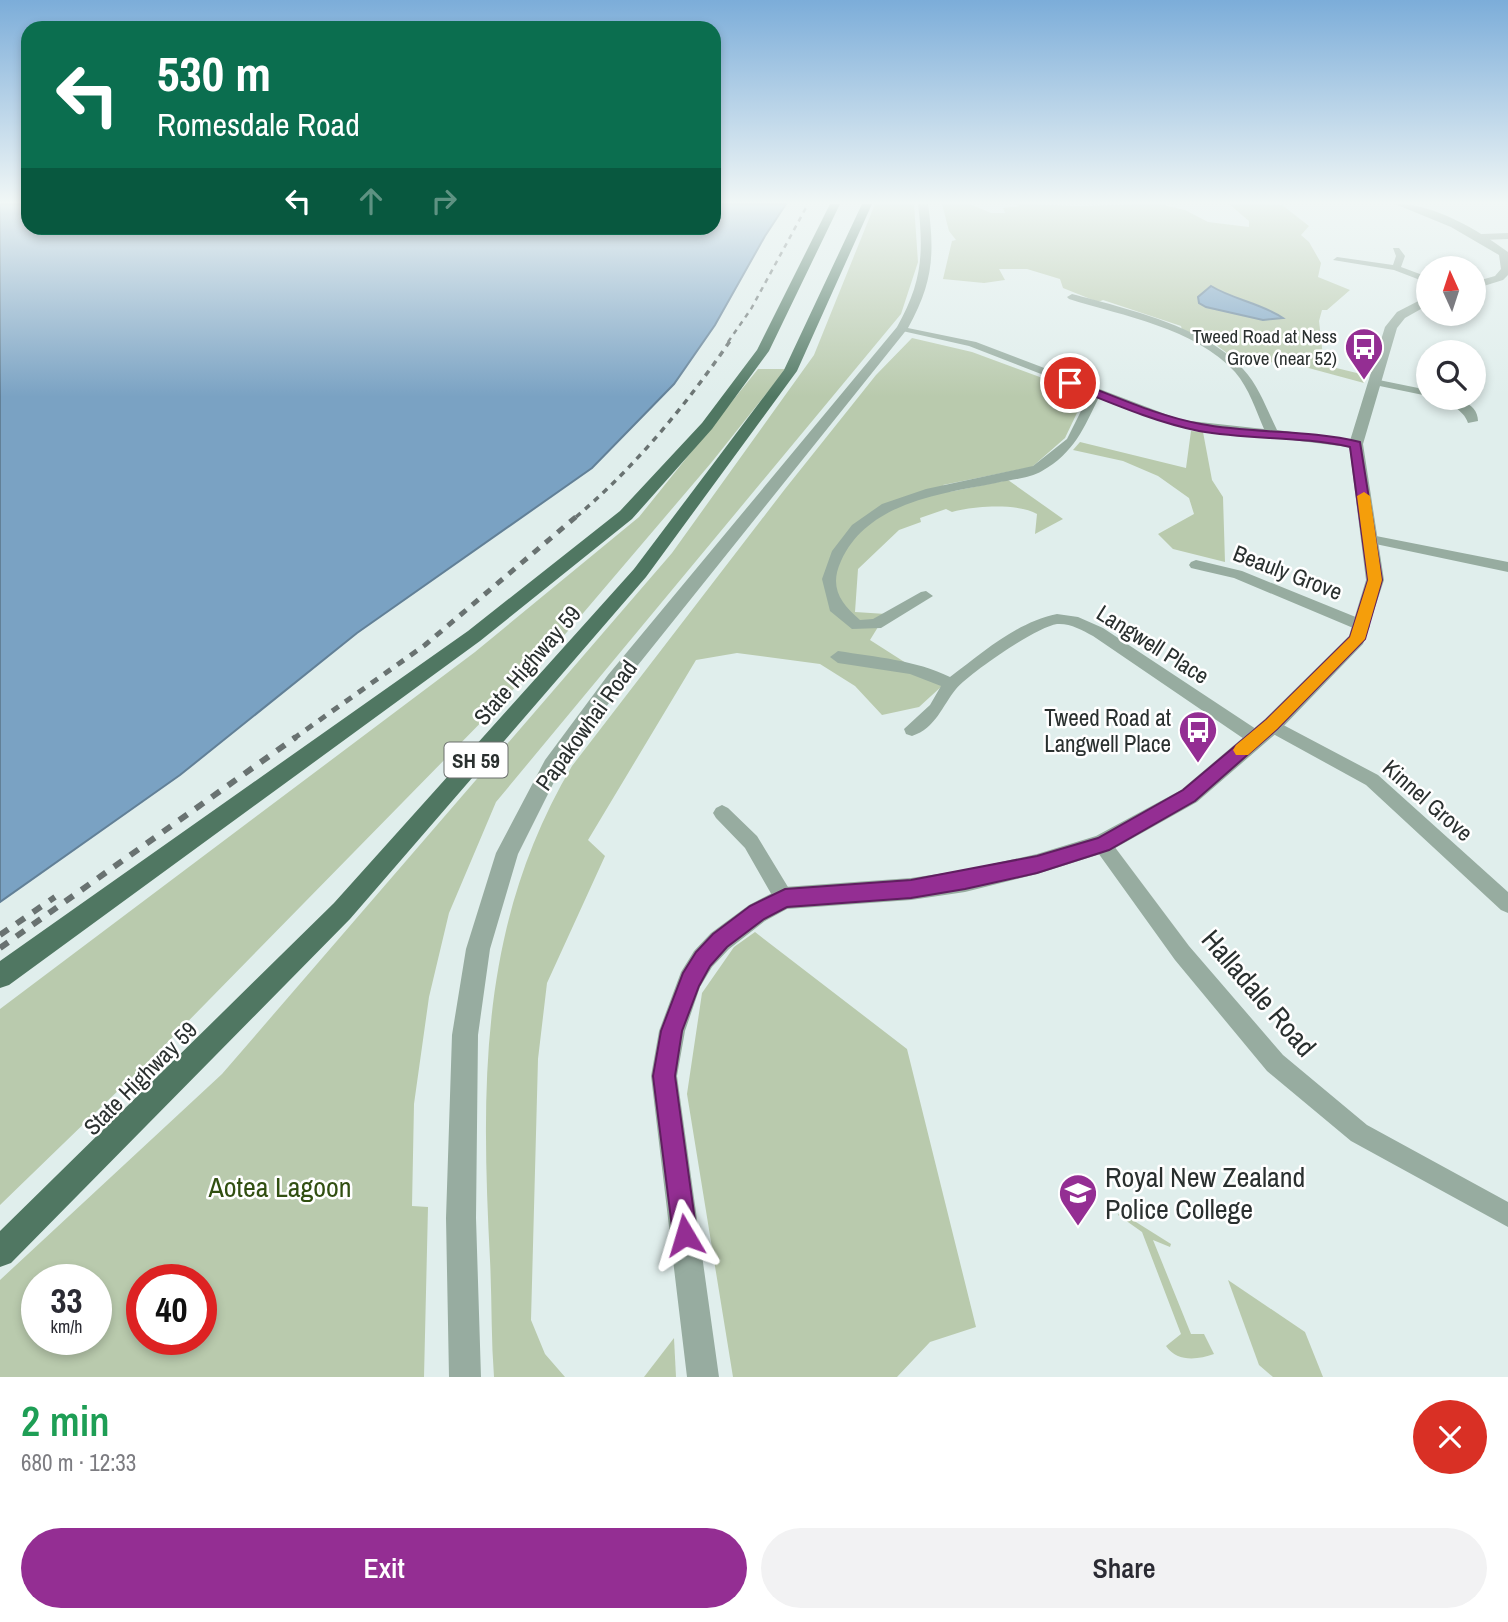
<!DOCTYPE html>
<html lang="en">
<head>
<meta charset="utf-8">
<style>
  body { margin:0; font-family:"Archivo Narrow",sans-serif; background:#f2f2f3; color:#2b2b33; height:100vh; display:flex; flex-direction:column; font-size:26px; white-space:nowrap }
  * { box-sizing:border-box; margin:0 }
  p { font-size:23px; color:#7c7c81 }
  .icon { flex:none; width:38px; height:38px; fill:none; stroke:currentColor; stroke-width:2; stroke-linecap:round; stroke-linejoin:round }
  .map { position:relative; height:1377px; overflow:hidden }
  .panel { display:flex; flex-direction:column; background:#fff; flex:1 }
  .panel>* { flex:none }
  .banner { position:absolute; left:21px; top:21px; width:700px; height:214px; border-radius:21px; box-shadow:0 4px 10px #0003; background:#0b6e4f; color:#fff; overflow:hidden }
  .needle { width:46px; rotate:357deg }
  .buttons { position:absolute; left:1416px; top:256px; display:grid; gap:14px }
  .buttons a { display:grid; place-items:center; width:70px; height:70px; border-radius:50%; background:#fff; box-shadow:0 4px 10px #0003; font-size:35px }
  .speed { position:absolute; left:21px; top:1264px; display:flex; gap:14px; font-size:35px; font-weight:700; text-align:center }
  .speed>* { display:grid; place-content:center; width:91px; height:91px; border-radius:50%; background:#fff; box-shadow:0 4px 10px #0003; line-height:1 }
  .speed small { font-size:18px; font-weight:400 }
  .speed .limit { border:10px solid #d22; background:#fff; color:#111 }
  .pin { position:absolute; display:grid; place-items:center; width:60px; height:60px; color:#fff; margin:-30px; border:4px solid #fff; border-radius:50%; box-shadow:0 2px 7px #0007 }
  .me { position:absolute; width:77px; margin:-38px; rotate:353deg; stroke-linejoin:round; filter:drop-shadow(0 0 5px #0008) }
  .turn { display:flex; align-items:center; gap:24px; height:147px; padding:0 21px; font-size:32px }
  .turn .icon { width:91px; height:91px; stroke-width:2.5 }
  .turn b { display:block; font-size:49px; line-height:60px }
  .lanes { display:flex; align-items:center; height:66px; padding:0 21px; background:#0003; justify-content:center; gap:35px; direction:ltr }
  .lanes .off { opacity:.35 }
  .round { display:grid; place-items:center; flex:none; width:74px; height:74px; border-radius:37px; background:#f2f2f3 }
  .overview { display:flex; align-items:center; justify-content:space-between; height:119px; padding:0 21px }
  h1 { font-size:42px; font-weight:600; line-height:52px; color:#1e9e55 }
  .cta { display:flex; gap:14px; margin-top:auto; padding:14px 21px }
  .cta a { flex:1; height:80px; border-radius:42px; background:#942e93; color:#fff; font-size:28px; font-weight:600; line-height:80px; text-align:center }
  .cta a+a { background:#f2f2f3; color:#2b2b33 }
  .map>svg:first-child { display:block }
  .green { fill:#b9caad; fill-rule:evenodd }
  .water { fill:#7aa2c3; stroke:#628097; stroke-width:2 }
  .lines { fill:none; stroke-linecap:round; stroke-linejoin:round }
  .minor { fill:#97aca0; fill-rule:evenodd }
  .tertiary { fill:#97aca0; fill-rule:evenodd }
  .primary { fill:#507762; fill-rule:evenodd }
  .rail-far3 { stroke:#697271; stroke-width:2.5; stroke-dasharray:5 5; stroke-linecap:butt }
  .rail-far2 { stroke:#697271; stroke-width:3.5; stroke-dasharray:6 6; stroke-linecap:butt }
  .rail-far1 { stroke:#697271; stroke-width:5; stroke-dasharray:8 8; stroke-linecap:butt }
  .rail { stroke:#697271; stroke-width:6; stroke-dasharray:10 10; stroke-linecap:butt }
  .route { fill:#942e93; stroke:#601e60; stroke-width:2 }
  .slow { fill:#f59e0b }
  .labels { text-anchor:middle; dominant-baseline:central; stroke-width:5; stroke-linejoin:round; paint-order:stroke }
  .far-poi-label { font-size:19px; fill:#2a302f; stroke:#fff; text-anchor:end }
  .shield { fill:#fff; stroke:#6a6e6d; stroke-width:2 }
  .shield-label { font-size:21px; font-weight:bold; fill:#2a302f }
  .street-label { font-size:23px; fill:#2a302f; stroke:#fff }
  .poi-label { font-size:23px; fill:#2a302f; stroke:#fff; text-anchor:end }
  .near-street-label { font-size:28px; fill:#2a302f; stroke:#fff }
  .near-poi-label { font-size:28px; fill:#2a302f; stroke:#fff; text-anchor:start }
  .near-park-label { font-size:28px; fill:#314f11; stroke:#fff }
</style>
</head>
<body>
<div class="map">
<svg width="1508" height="1377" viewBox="0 0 1508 1377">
  <rect width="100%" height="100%" fill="#e0eeec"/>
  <g class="green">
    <path d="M875,204h39l4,58 -17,52 -405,488 -47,111 -20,84 -15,107 -2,102 16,1 -4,170h-424v-97l222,-206 450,-521 142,-198zM37,1279h59v60h-59zM142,1279h59v60h-59z"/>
    <path d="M942,204h28l21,9h14l-2,-5 16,-2 -4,-2 64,2 80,-2 26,6 23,12 41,5v-6l-20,-17 53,1 27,21 -8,9 8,7 12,21 -3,14 32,13 -23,20h-5l-3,11 5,44 41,10 -1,8 -74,-20 -52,-2 -22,-16 -34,-15 -1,-4 -78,-26 -5,2 -35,-14 -3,-9 -33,-10h-28l6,11 -21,3 -41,-4 9,-38 4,-1 -7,-9zM1211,286c23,14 50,16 71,32l-76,-11 -7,-4z"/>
    <path d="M912,338l60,14 114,42 -21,44 -33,29 -89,18 6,7 59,-12 55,39 -28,15 2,-20c-19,-11 -64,-8 -85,-2l-6,-3 -26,9 1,4 -22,8 -41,39 -3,43 31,2 -16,26 72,46 -23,21 -37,8 -27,-29 -35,-22 -83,-11 -41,7 -108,180 17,16 -58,127 -9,76 -7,261 14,34 20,23h-71c-3,-39 -2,-78 -4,-117 -9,-176 -11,-337 82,-494l213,-277 91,-114z"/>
    <polygon points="758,369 786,369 711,463 550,652 159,1051 0,1205 0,1009 475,652 639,517"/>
    <polygon points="1191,431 1203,432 1212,480 1223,497 1225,562 1173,549 1158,534 1194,514 1189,498 1158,476 1123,461 1073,450 1080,442 1186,468"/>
    <polygon points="755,932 907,1049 976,1327 930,1342 897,1377 733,1377 687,1094 702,993 734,947"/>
    <path d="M1120,1212l51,32 -1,3 -17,-7 38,94h13l10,20c-17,6 -37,8 -48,-8l15,-12 -39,-102 -24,-17z"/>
    <polygon points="1228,1280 1305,1332 1323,1377 1273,1377 1259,1365"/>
    <polygon points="674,1338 676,1377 644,1377"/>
  </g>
  <g class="water">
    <polygon points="0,204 28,204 28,228 714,228 714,204 786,204 765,236 715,325 674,384 592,468 357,633 180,775 0,902"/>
    <path d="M1211,286c23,14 50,17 72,32l-20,2 -57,-13 -7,-4 -1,-6z"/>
  </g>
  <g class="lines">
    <g class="minor">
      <polygon points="1508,233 1508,239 1482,240 1478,237 1482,234"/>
      <polygon points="1393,248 1399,248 1405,256 1401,267 1428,277 1428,283 1394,270 1333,260 1337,257 1393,265 1396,256"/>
      <path d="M1072,294c52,14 135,33 171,75 16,17 24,41 34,61l83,11 2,3 -6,4 -178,-22 -79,-29c-15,31 -25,56 -57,74 -12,7 -32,9 -46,12 -56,11 -128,19 -155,78 -12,26 -1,42 19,59l13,-1 48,-27 5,-1 7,5 -52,32 -29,1 -22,-18 -8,-32 10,-28 20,-26 30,-21 44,-15 107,-23 34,-27 23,-46 -121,-47 -71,-16v-4l78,16 205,78 83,9c-8,-18 -15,-41 -29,-57 -40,-44 -112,-56 -166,-73l-2,-2z"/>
      <polygon points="1374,379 1428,390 1428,396 1370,384 1370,380"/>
      <path d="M1437,397c15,0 41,4 41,24l-10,2c-5,-15 -19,-17 -31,-26z"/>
      <polygon points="1371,535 1508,562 1508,572 1366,542 1366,536"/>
      <polygon points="1196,560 1242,571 1368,622 1370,626 1368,630 1358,630 1234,578 1191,568 1189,565 1191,562"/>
      <path d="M1057,614l21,3 25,11 159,105 2,5 -2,5h-12l-157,-107c-11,-6 -23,-13 -36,-12 -21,3 -87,49 -101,65 -14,17 -20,39 -44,47l-6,-2 -2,-5 26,-24 11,-19 -31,-12 -72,-11 -8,-6 8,-6c38,6 77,9 112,26 34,-25 65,-54 107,-63z"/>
      <polygon points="1272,719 1378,775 1508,892 1508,913 1501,910 1366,785 1266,730 1264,725 1266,720"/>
      <polygon points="722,805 728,808 757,836 791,892 794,898 791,904 784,907 777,904 745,848 716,818 713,813 716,808"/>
      <polygon points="1102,836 1108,838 1189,946 1283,1055 1367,1125 1508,1202 1508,1227 1351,1141 1267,1071 1175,960 1096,850 1093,844 1096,838"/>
    </g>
    <g class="tertiary">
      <path d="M918,204h10c7,50 5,79 -20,124l-286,357 -63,87 -41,82 -28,95 -12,86 -2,183 5,159h-32l-3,-159 6,-183 14,-86 30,-96 49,-93 63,-85 289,-348c25,-44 27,-74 21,-123z"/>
      <path d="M1395,204c38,-1 83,26 113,48v23l-5,5 -29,9v-7l21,-6 6,-7 -2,-14 -48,-28z"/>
      <polygon points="1428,296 1428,305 1405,318 1397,328 1363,444 1384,580 1363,644 1279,731 1197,802 1110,851 1037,874 965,892 911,900 787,909 765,921 729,949 712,967 700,987 685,1031 677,1076 719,1377 687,1377 651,1076 659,1031 681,972 694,951 711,933 749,905 784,887 911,878 965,870 1037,854 1096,836 1181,790 1265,719 1349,636 1366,580 1349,444 1385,327 1397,312"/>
    </g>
    <g class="primary">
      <polygon points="830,204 840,204 769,351 712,429 632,519 480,641 9,985 0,988 0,961 468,631 620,511 702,423 757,350"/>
      <polygon points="862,204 872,204 797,371 646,577 350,919 11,1263 0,1267 0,1231 334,903 634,569 784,370"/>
    </g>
    <polyline class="rail-far3" points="728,342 751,309 808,204"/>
    <path class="rail-far2" d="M576,517c60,-51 110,-112 154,-176"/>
    <polyline class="rail-far1" points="293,739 425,645 578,515"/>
    <g class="rail">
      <polyline points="0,935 55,897"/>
      <polyline points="0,948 296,737"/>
    </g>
  </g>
  <linearGradient id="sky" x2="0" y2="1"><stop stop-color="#7cadd9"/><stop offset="0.51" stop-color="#f1f7f6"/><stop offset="1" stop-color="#f1f7f6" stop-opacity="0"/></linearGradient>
  <rect width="1508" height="397" fill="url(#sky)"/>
  <path class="route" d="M1066,381h8c41,15 83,35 127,43 52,10 106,5 159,18l22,138 -17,59 -88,90 -82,72 -86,49 -72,23 -72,16 -54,9 -124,9 -23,12 -37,28 -17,19 -11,20 -17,45 -7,45 22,159 -3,9 -9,3 -9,-3 -3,-9 -20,-159 8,-45 22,-58 13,-21 17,-18 37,-28 35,-17 126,-9 126,-24 61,-18 85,-48 83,-70 84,-83 18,-57 -18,-133c-49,-11 -101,-7 -151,-16 -45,-9 -90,-29 -133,-46z"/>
  <polygon class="slow" points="1364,492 1370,496 1382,580 1365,639 1277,729 1248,755 1236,755 1233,750 1236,745 1266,720 1350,637 1368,580 1357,496"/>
  <defs>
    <g id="bus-pin" transform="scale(2.0125)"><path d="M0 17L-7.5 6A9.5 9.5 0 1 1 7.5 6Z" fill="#942e93" stroke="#fff"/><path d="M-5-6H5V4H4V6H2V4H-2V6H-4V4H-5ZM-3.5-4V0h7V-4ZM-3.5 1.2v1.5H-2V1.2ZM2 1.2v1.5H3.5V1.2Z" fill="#fff"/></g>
    <g id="university-pin" transform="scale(2.0125)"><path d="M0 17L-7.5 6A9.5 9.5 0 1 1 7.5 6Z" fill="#942e93" stroke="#fff"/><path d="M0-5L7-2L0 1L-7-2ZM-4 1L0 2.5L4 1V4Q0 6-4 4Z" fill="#fff"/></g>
  </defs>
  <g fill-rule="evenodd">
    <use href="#bus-pin" x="1364" y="347"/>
    <use href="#bus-pin" x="1198" y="730"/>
    <use href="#university-pin" x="1078" y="1193"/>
  </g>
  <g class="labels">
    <g class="far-poi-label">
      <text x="1337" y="336">Tweed Road at Ness<tspan x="1337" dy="22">Grove (near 52)</tspan></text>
    </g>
    <rect class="shield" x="444.5" y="742.5" width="63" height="35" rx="5"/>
    <g class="shield-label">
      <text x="476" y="760">SH 59</text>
    </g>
    <g class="street-label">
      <text transform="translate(1288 572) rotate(21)">Beauly Grove</text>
      <text transform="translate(1153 644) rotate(32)">Langwell Place</text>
      <text transform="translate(527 665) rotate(-49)">State Highway 59</text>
      <text transform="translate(586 725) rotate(-54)">Papakowhai Road</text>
      <text transform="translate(1428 800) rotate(41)">Kinnel Grove</text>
      <text transform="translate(140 1078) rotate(-45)">State Highway 59</text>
    </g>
    <g class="poi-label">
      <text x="1171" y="717">Tweed Road at<tspan x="1171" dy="26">Langwell Place</tspan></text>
    </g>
    <g class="near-street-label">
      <text transform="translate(1259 993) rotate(49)">Halladale Road</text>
    </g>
    <g class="near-poi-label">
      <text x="1105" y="1177">Royal New Zealand<tspan x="1105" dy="32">Police College</tspan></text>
    </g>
    <g class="near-park-label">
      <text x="280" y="1187">Aotea Lagoon</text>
    </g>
  </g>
</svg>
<div class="buttons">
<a><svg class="needle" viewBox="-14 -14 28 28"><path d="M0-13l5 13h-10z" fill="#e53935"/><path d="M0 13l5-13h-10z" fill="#7c7c81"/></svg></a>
<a><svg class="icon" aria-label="search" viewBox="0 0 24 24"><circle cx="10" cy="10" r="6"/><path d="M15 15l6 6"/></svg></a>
</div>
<div class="speed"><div>33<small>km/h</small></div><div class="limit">40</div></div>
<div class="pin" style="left:1070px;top:383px;background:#d93025"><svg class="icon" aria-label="arrive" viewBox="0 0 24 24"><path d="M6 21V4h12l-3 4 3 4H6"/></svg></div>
<svg class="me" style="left:685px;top:1235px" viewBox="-20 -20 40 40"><path d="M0-17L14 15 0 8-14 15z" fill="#942e93" stroke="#fff" stroke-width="4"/></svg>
<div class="banner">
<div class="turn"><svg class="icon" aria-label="left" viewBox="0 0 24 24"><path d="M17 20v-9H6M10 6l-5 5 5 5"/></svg><div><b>530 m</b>Romesdale Road</div></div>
<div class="lanes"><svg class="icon" aria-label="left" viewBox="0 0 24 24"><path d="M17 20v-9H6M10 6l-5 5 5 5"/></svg><svg class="icon off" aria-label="ahead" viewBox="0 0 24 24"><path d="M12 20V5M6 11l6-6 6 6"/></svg><svg class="icon off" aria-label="right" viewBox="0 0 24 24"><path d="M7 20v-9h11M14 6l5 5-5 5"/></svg></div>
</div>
</div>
<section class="panel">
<div class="overview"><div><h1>2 min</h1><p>680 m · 12:33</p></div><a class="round" style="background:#d93025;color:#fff"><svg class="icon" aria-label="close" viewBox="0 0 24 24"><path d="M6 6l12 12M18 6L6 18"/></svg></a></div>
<div class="cta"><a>Exit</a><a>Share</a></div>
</section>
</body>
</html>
